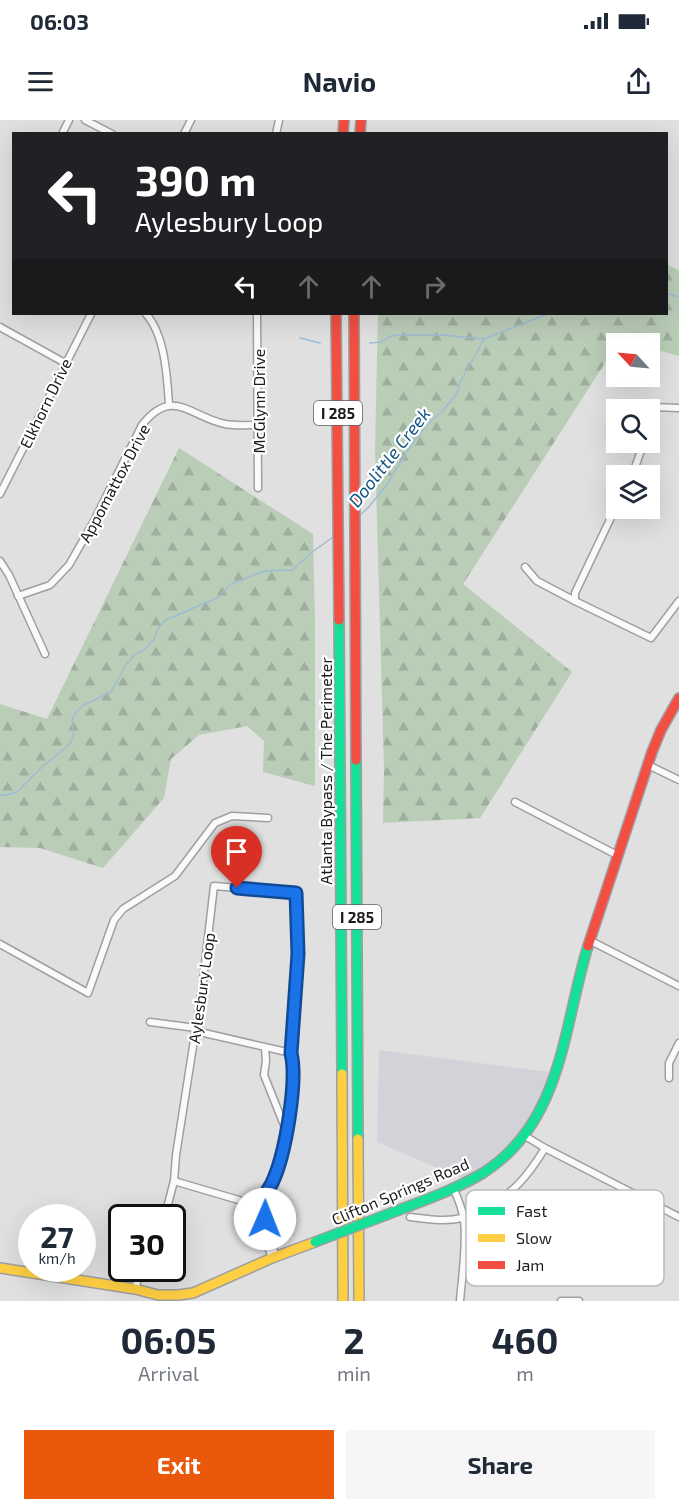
<!DOCTYPE html>
<html lang="en">
<head>
<meta charset="utf-8">
<style>
  body { margin:0; font-family:"Exo 2",sans-serif; background:#f6f6f7; color:#1f2937; height:100vh; display:flex; flex-direction:column; font-size:22px; white-space:nowrap }
  * { box-sizing:border-box; margin:0 }
  p { font-size:20px; color:#747a83 }
  .icon { flex:none; width:33px; height:33px; fill:none; stroke:currentColor; stroke-width:2; stroke-linecap:round; stroke-linejoin:round }
  .map { position:relative; height:1181px; overflow:hidden }
  .side { display:flex; flex-direction:column; background:#fff; flex:1 }
  .side>* { flex:none }
  .top-card { position:absolute; left:12px; top:12px; width:656px; height:183px; border-radius:0px; box-shadow:0 6px 24px #0002; background:#202124; color:#fff; overflow:hidden }
  .needle { width:39px; rotate:296deg }
  .tools { position:absolute; left:606px; top:213px; display:grid; gap:12px }
  .tools a { display:grid; place-items:center; width:54px; height:54px; border-radius:0px; background:#fff; box-shadow:0 6px 24px #0002; font-size:30px }
  .speed { position:absolute; left:18px; top:1084px; display:flex; gap:12px; font-size:30px; font-weight:700; text-align:center }
  .speed>* { display:grid; place-content:center; width:78px; height:78px; border-radius:50%; background:#fff; box-shadow:0 6px 24px #0002; line-height:1 }
  .speed small { font-size:15px; font-weight:400 }
  .speed .limit { border:3px solid #111; border-radius:9px; background:#fff; color:#111 }
  .pin { position:absolute; display:grid; place-items:center; width:51px; height:51px; color:#fff; margin:-62px -26px; border-radius:50% 50% 50% 0; rotate:-45deg; box-shadow:0 0 6px #0007 }
  .pin .icon { rotate:45deg }
  .me { position:absolute; width:66px; margin:-33px; rotate:1deg; stroke-linejoin:round; filter:drop-shadow(0 0 4px #0008) }
  .turn { display:flex; align-items:center; gap:21px; height:126px; padding:0 24px; font-size:27px }
  .turn .icon { width:78px; height:78px; stroke-width:2.5 }
  .turn b { display:block; font-size:42px; line-height:51px }
  .lanes { display:flex; align-items:center; height:57px; padding:0 24px; background:#0003; justify-content:center; gap:30px; direction:ltr }
  .lanes .off { opacity:.35 }
  .eta { display:flex; justify-content:space-evenly; align-items:center; height:102px; text-align:center }
  .eta b { font-size:36px; font-weight:700; line-height:42px }
  .button { display:flex; gap:12px; margin-top:auto; padding:12px 24px }
  .button a { flex:1; height:69px; border-radius:0px; background:#ea580c; color:#fff; font-size:24px; font-weight:700; line-height:69px; text-align:center }
  .button a+a { background:#f6f6f7; color:#1f2937 }
  .status { display:flex; justify-content:space-between; align-items:center; height:42px; padding:0 30px; background:#fff; direction:ltr }
  .status svg { height:16px; fill:currentColor }
  header { display:flex; justify-content:space-between; align-items:center; height:78px; padding:0 24px; background:#fff; font-size:27px; font-weight:700 }
  .map>svg:first-child { display:block }
  .built { fill:#d2d3d8 }
  .forest { fill:url(#forest-firs) }
  .lines { fill:none; stroke-linecap:round; stroke-linejoin:round }
  .stream { stroke:#9ebcd4; stroke-width:1.5 }
  .street-casing { stroke:#9f9fa0; stroke-width:9 }
  .fast-casing { stroke:#9f9fa0; stroke-width:12 }
  .slow-casing { stroke:#9f9fa0; stroke-width:12 }
  .jam-casing { stroke:#9f9fa0; stroke-width:12 }
  .street { stroke:#fafafa; stroke-width:6 }
  .fast { stroke:#16e098; stroke-width:9 }
  .slow { stroke:#ffcf43; stroke-width:9 }
  .jam { stroke:#f24e42; stroke-width:9 }
  .fast-bridge-casing { stroke:#9f9fa0; stroke-width:12; stroke-linecap:butt }
  .fast-bridge { stroke:#16e098; stroke-width:9 }
  .route-casing { stroke:#114b97; stroke-width:15 }
  .route { stroke:#1a73e8; stroke-width:10 }
  .labels { text-anchor:middle; dominant-baseline:central; stroke-width:4.5; stroke-linejoin:round; paint-order:stroke }
  .shield { fill:#fff; stroke:#5f5f5f; stroke-width:1.5 }
  .shield-label { font-size:15px; font-weight:bold; fill:#1b1b1b }
  .street-label { font-size:16px; fill:#1b1b1b; stroke:#fff }
  .water-label { font-size:18px; font-style:italic; fill:#135784; stroke:#fff }
  .key { fill:#fff; stroke:#bbb; stroke-width:1.5 }
  .key-label { font-size:16px; fill:#1b1b1b }
</style>
</head>
<body>
<div class="status"><b>06:03</b><svg viewBox="0 0 49 12"><path d="M0 12V9h3v3zM5 12V6h3v6zM10 12V3h3v9zM15 12V0h3v12zM26 1h20v11H26zM47 4h2v5h-2z"/></svg></div>
<header><svg class="icon" aria-label="menu" viewBox="0 0 24 24"><path d="M4 6h16M4 12h16M4 18h16"/></svg>Navio<svg class="icon" aria-label="share" viewBox="0 0 24 24"><path d="M12 15V3M7 8l5-5 5 5M5 13v7h14v-7"/></svg></header>
<div class="map">
<svg width="679" height="1181" viewBox="0 0 679 1181">
  <defs>
    <pattern id="forest-firs" width="22" height="20" patternUnits="userSpaceOnUse" patternTransform="scale(1.5)"><rect width="22" height="20" fill="#bacdb7"/><path d="M5 1l3.5 6h-7zM16 11l3.5 6h-7z" fill="#9faf9d"/></pattern>
  </defs>
  <rect width="100%" height="100%" fill="#e0e0e1"/>
  <polygon class="built" points="379,930 557,953 514,1020 466,1060 377,1022"/>
  <g class="forest">
    <polygon points="666,144 679,150 679,236 650,228 650,224 634,223 621,220 616,224 616,226 463,464 572,552 480,698 383,703 384,649 375,330 378,194 666,194"/>
    <polygon points="179,328 313,414 315,505 315,666 263,652 264,621 247,606 199,615 171,639 164,678 103,748 40,728 0,727 0,584 47,599"/>
  </g>
  <g class="lines">
    <g class="stream">
      <polyline points="666,173 679,177"/>
      <polyline points="300,218 320,223"/>
      <polyline points="370,223 381,222 391,216 399,215 444,215 483,219"/>
      <polyline points="360,395 367,389 386,366 407,331 427,304 442,292 457,273 460,262 476,234 484,219 547,194"/>
      <polyline points="0,675 7,675 17,672 41,648 70,624 74,613 72,601 74,595 82,586 111,572 126,545 134,535 145,529 154,519 159,507 166,500 219,477 231,464 264,451 292,450 311,433 333,417"/>
    </g>
    <g class="street-casing">
      <g id="street">
        <polyline points="85,0 112,14"/>
        <polyline points="62,14 69,0"/>
        <polyline points="184,14 191,0"/>
        <polyline points="276,14 279,0"/>
        <path d="M146,194c19,21 21,62 23,90"/>
        <polyline points="257,194 258,368"/>
        <polyline points="0,207 65,243"/>
        <polyline points="650,298 652,287 679,288"/>
        <polyline points="632,356 644,322"/>
        <polyline points="0,374 91,194"/>
        <polyline points="616,387 575,473 575,481 651,518 679,481"/>
        <polyline points="0,441 9,455 45,534"/>
        <polyline points="525,447 537,461 575,481"/>
        <path d="M18,476l32,-11 19,-20 24,-42 49,-98c31,-39 48,-8 83,-1 10,2 22,1 33,1"/>
        <polyline points="648,645 679,660"/>
        <polyline points="515,682 617,735"/>
        <polyline points="589,820 679,866"/>
        <polyline points="0,824 88,873 114,800 123,789 175,756 215,703 232,696 268,698"/>
        <polyline points="150,902 196,908 204,913 291,933"/>
        <polyline points="265,928 266,941 264,955 286,1010"/>
        <polyline points="669,958 669,943 679,923"/>
        <polyline points="525,1016 545,1028 679,1097"/>
        <polyline points="174,1061 249,1083 262,1080"/>
        <path d="M453,1068c5,10 9,21 11,32 3,23 -2,57 -4,81"/>
        <polyline points="249,1083 259,1118 269,1129 272,1138"/>
        <path d="M167,1088l7,-27 2,-26 26,-166 12,-103 82,7 2,61 -7,99c7,29 -6,103 -19,130 -3,6 -7,11 -10,17l11,34 -2,10 5,12"/>
        <path d="M410,1097c17,2 35,5 52,1 7,-1 15,-5 21,-8 30,-16 45,-34 62,-62"/>
        <polyline points="135,1169 141,1149"/>
        <polyline points="561,1181 579,1181"/>
      </g>
    </g>
    <g class="fast-casing">
      <g id="fast">
        <polyline points="339,500 342,954"/>
        <polyline points="356,640 358,1019"/>
        <path d="M386,1095c33,-13 67,-24 97,-42 80,-51 80,-146 105,-227"/>
      </g>
    </g>
    <g class="slow-casing">
      <g id="slow">
        <polyline points="342,954 343,1181"/>
        <polyline points="358,1019 359,1181"/>
        <polyline points="0,1148 135,1169 158,1175 178,1175 193,1173 272,1138 315,1122"/>
      </g>
    </g>
    <g class="jam-casing">
      <g id="jam">
        <polyline points="343,14 344,0"/>
        <polyline points="360,14 361,0"/>
        <polyline points="336,194 339,500"/>
        <polyline points="354,194 356,640"/>
        <polyline points="588,826 652,632 661,610 679,578"/>
      </g>
    </g>
    <use href="#street" class="street"/>
    <use href="#fast" class="fast"/>
    <use href="#slow" class="slow"/>
    <use href="#jam" class="jam"/>
    <g class="fast-bridge-casing">
      <polyline id="fast-bridge" points="315,1122 386,1095"/>
    </g>
    <use href="#fast-bridge" class="fast-bridge"/>
  </g>
  <g class="lines">
    <g class="route-casing">
      <path id="route" d="M237,768l59,5 2,61 -7,99c7,29 -6,103 -19,130 -3,6 -7,11 -10,17l6,20 -3,-1"/>
    </g>
    <use href="#route" class="route"/>
  </g>
  <g class="labels">
    <g class="shield">
      <rect x="314" y="281" width="48" height="24" rx="4.5"/>
      <rect x="333" y="785" width="48" height="24" rx="4.5"/>
    </g>
    <g class="shield-label">
      <text x="338" y="293">I 285</text>
      <text x="357" y="797">I 285</text>
    </g>
    <g class="street-label">
      <text transform="translate(258 281) rotate(-90)">McGlynn Drive</text>
      <text transform="translate(45 283) rotate(-64)">Elkhorn Drive</text>
      <text transform="translate(114 363) rotate(-62)">Appomattox Drive</text>
      <text transform="translate(325 651) rotate(-90)">Atlanta Bypass / The Perimeter</text>
      <text transform="translate(201 868) rotate(-82)">Aylesbury Loop</text>
      <text transform="translate(400 1071) rotate(-23)">Clifton Springs Road</text>
    </g>
    <g class="water-label">
      <text transform="translate(389 337) rotate(-52)">Doolittle Creek</text>
    </g>
  </g>
  <rect x="466" y="1070" width="198" height="96" rx="9" class="key"/>
  <rect x="478" y="1087" width="27" height="8" fill="#16e098"/>
  <rect x="478" y="1114" width="27" height="8" fill="#ffcf43"/>
  <rect x="478" y="1141" width="27" height="8" fill="#f24e42"/>
  <g class="key-label">
    <text x="516" y="1097">Fast</text>
    <text x="516" y="1124">Slow</text>
    <text x="516" y="1151">Jam</text>
  </g>
</svg>
<div class="tools">
<a><svg class="needle" viewBox="-14 -14 28 28"><path d="M0-13l5 13h-10z" fill="#e53935"/><path d="M0 13l5-13h-10z" fill="#747a83"/></svg></a>
<a><svg class="icon" aria-label="search" viewBox="0 0 24 24"><circle cx="10" cy="10" r="6"/><path d="M15 15l6 6"/></svg></a>
<a><svg class="icon" aria-label="layers" viewBox="0 0 24 24"><path d="M12 4l9 5-9 5-9-5zM3 14l9 5 9-5"/></svg></a>
</div>
<div class="speed"><div>27<small>km/h</small></div><div class="limit">30</div></div>
<div class="pin" style="left:237px;top:768px;background:#d93025"><svg class="icon" aria-label="arrive" viewBox="0 0 24 24"><path d="M6 21V4h12l-3 4 3 4H6"/></svg></div>
<svg class="me" style="left:265px;top:1099px" viewBox="-20 -20 40 40"><circle r="19" fill="#fff"/><path d="M0-13L10 11 0 6-10 11z" fill="#1a73e8"/></svg>
<div class="top-card">
<div class="turn"><svg class="icon" aria-label="left" viewBox="0 0 24 24"><path d="M17 20v-9H6M10 6l-5 5 5 5"/></svg><div><b>390 m</b>Aylesbury Loop</div></div>
<div class="lanes"><svg class="icon" aria-label="left" viewBox="0 0 24 24"><path d="M17 20v-9H6M10 6l-5 5 5 5"/></svg><svg class="icon off" aria-label="ahead" viewBox="0 0 24 24"><path d="M12 20V5M6 11l6-6 6 6"/></svg><svg class="icon off" aria-label="ahead" viewBox="0 0 24 24"><path d="M12 20V5M6 11l6-6 6 6"/></svg><svg class="icon off" aria-label="right" viewBox="0 0 24 24"><path d="M7 20v-9h11M14 6l5 5-5 5"/></svg></div>
</div>
</div>
<section class="side">
<div class="eta">
<div><b>06:05</b><p>Arrival</p></div>
<div><b>2</b><p>min</p></div>
<div><b>460</b><p>m</p></div>
</div>
<div class="button"><a>Exit</a><a>Share</a></div>
</section>
</body>
</html>
